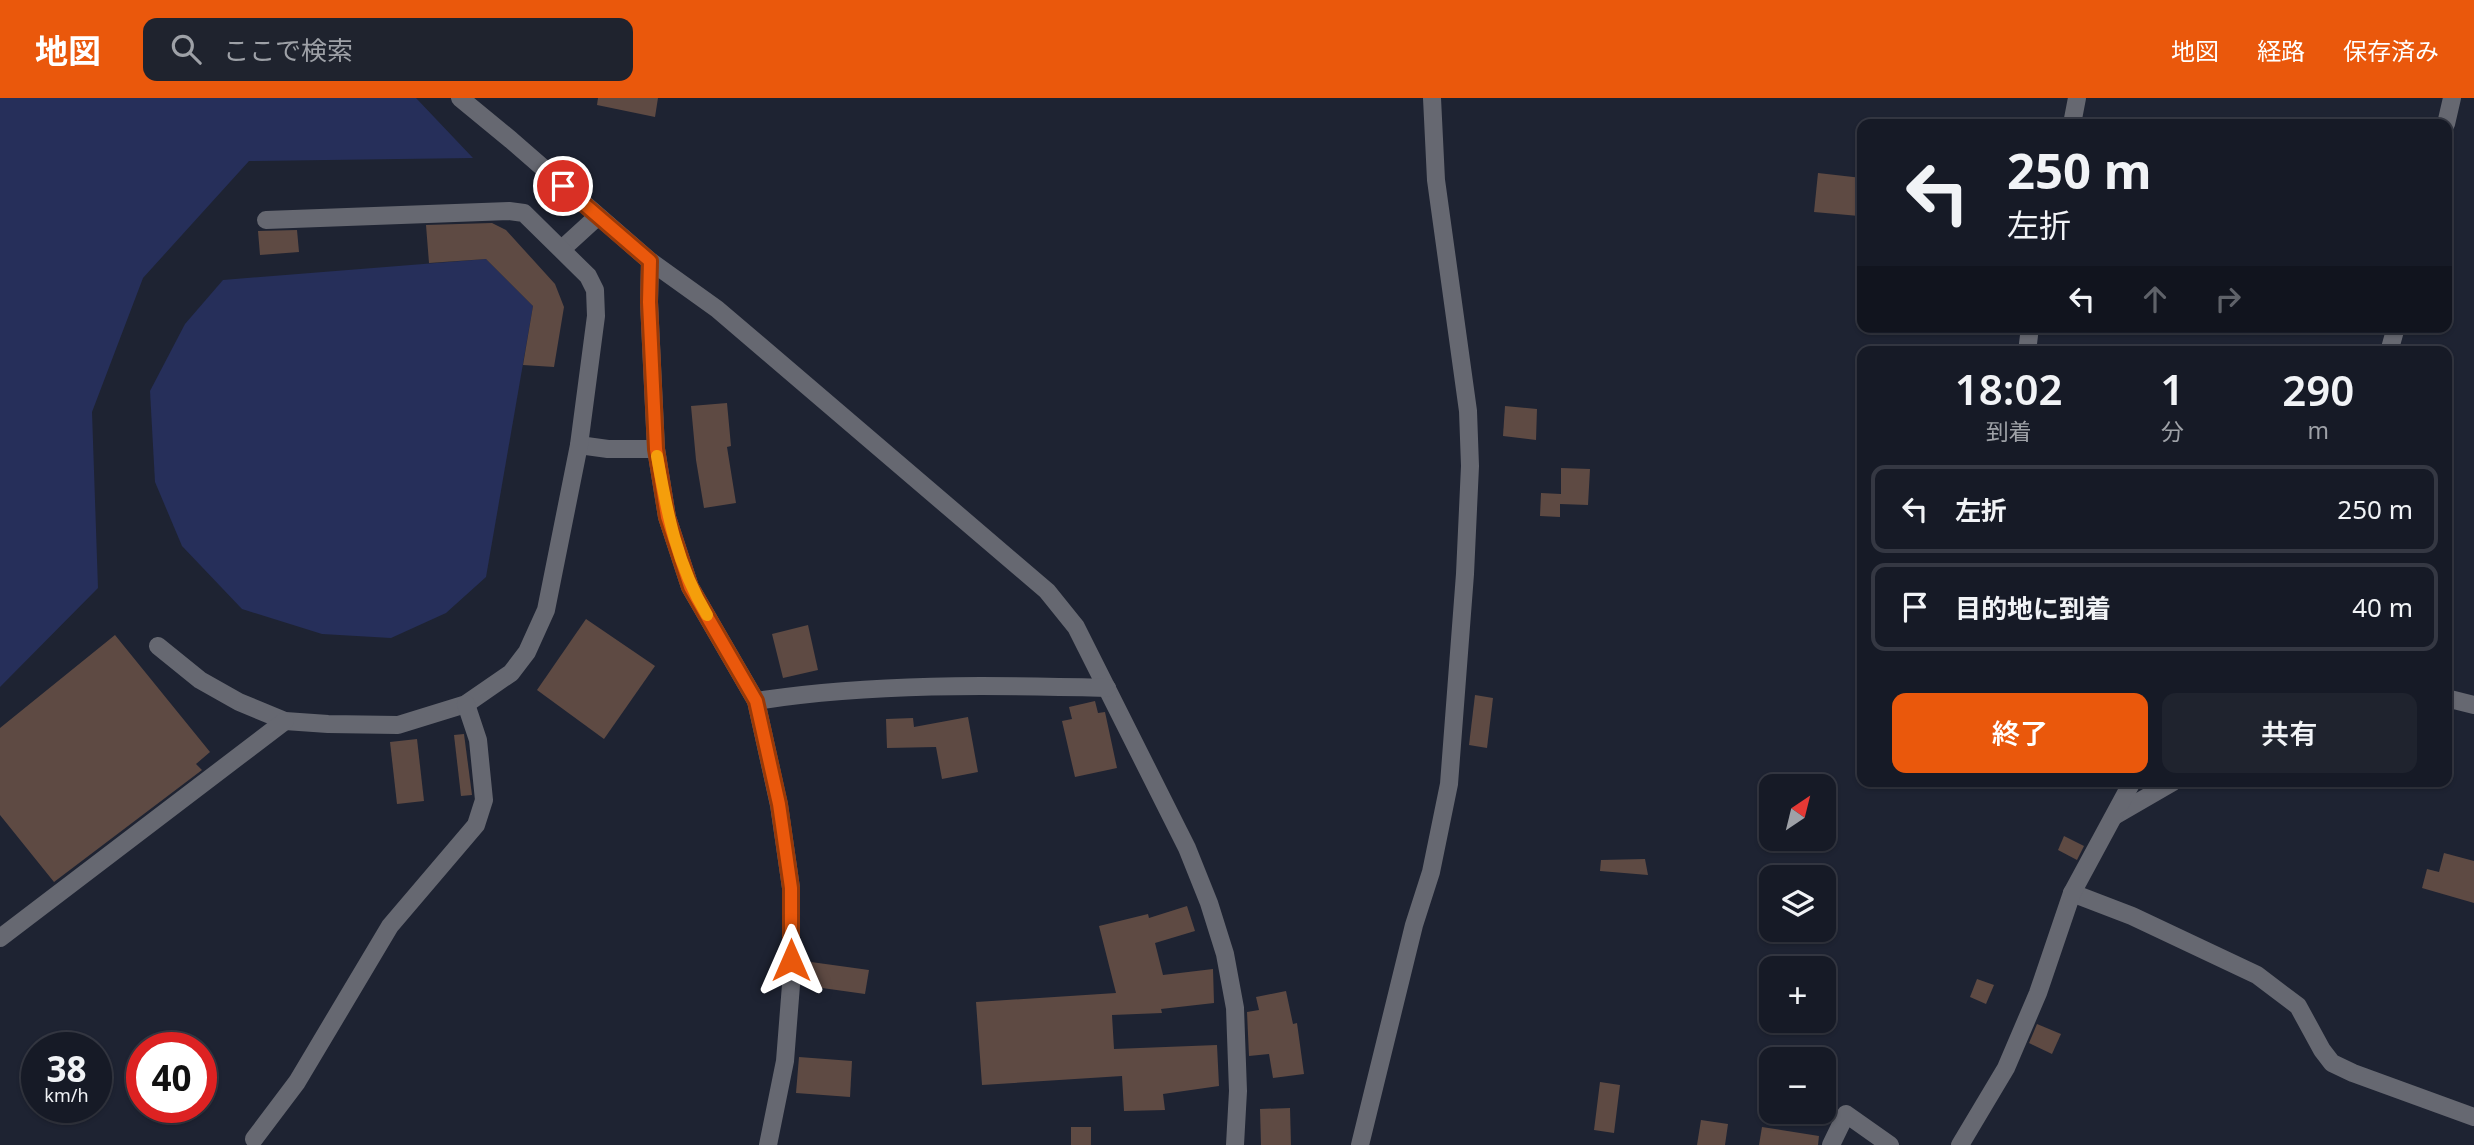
<!DOCTYPE html>
<html lang="ja">
<head>
<meta charset="utf-8">
<style>
  body { margin:0; font-family:"Noto Sans","Noto Sans JP",sans-serif; background:#1f232e; color:#f1f3f6; height:100vh; display:flex; flex-direction:column; font-size:26px; white-space:nowrap }
  * { box-sizing:border-box; margin:0 }
  p { font-size:23px; color:#9ea1a7 }
  .icon { flex:none; width:38px; height:38px; fill:none; stroke:currentColor; stroke-width:2; stroke-linecap:round; stroke-linejoin:round }
  .map { position:relative; flex:1; overflow:hidden }
  .sheet { position:absolute; left:1857px; top:248px; width:595px; height:441px; display:flex; flex-direction:column; background:#161a26; border-radius:14px; box-shadow:0 2px 5px #0004,0 0 0 2px #353843 }
  .sheet>* { flex:none }
  .banner { position:absolute; left:1857px; top:21px; width:595px; height:214px; border-radius:14px; box-shadow:0 2px 5px #0004,0 0 0 2px #353843; background:#161a26; color:#f1f3f6; overflow:hidden }
  .needle { width:46px; rotate:35deg }
  .fabs { position:absolute; left:1759px; top:676px; display:grid; gap:14px }
  .fabs a { display:grid; place-items:center; width:77px; height:77px; border-radius:14px; background:#161a26; box-shadow:0 2px 5px #0004,0 0 0 2px #353843; font-size:35px }
  .speed { position:absolute; left:21px; top:934px; display:flex; gap:14px; font-size:35px; font-weight:700; text-align:center }
  .speed>* { display:grid; place-content:center; width:91px; height:91px; border-radius:50%; background:#161a26; box-shadow:0 2px 5px #0004,0 0 0 2px #353843; line-height:1 }
  .speed small { font-size:18px; font-weight:400 }
  .speed .limit { border:10px solid #d22; background:#fff; color:#111 }
  .pin { position:absolute; display:grid; place-items:center; width:60px; height:60px; color:#fff; margin:-30px; border:4px solid #fff; border-radius:50%; box-shadow:0 2px 7px #0007 }
  .me { position:absolute; width:77px; margin:-38px; rotate:0deg; stroke-linejoin:round; filter:drop-shadow(0 0 5px #0008) }
  .turn { display:flex; align-items:center; gap:24px; height:147px; padding:0 35px; font-size:32px }
  .turn .icon { width:91px; height:91px; stroke-width:2.5 }
  .turn b { display:block; font-size:49px; line-height:60px }
  .lanes { display:flex; align-items:center; height:66px; padding:0 35px; background:#0003; justify-content:center; gap:35px; direction:ltr }
  .lanes .off { opacity:.35 }
  .eta { display:flex; justify-content:space-evenly; align-items:center; height:119px; text-align:center }
  .eta b { font-size:42px; font-weight:600; line-height:49px }
  .button { display:flex; gap:14px; margin-top:auto; padding:14px 35px }
  .button a { flex:1; height:80px; border-radius:14px; background:#ea580c; color:#fff; font-size:28px; font-weight:600; line-height:80px; text-align:center }
  .button a+a { background:#1f232e; color:#f1f3f6 }
  ul { padding:0; list-style:none }
  li { display:flex; align-items:center; gap:21px; height:88px; margin:0 14px 10px; padding:0 21px; border:4px solid #353843; border-radius:14px }
  li div { flex:1 }
  li b { display:block; font-size:26px }
  li em { font-style:normal }
  header { display:flex; align-items:center; gap:42px; box-sizing:border-box; height:98px; padding:0 35px; background:#ea580c; color:#fff }
  header strong { font-size:33px }
  nav { display:flex; gap:38px; margin-inline-start:auto; font-size:24px }
  .search { width:490px; height:63px; background:#1f232e; display:flex; align-items:center; gap:18px; box-sizing:border-box; padding:0 24px; border-radius:14px; color:#9ea1a7; font-size:26px }
  .map>svg:first-child { display:block }
  .green { fill:#262f5a }
  .building { fill:#5e4a43 }
  .lines { fill:none; stroke-linecap:round; stroke-linejoin:round }
  .minor { stroke:#666871; stroke-width:18 }
  .route-casing { stroke:#983908; stroke-width:18 }
  .route { stroke:#ea580c; stroke-width:12 }
  .slow { stroke:#f59e0b; stroke-width:12 }
</style>
</head>
<body>
<header>
<strong>地図</strong>
<div class="search"><svg class="icon" aria-label="search" viewBox="0 0 24 24"><circle cx="10" cy="10" r="6"/><path d="M15 15l6 6"/></svg>ここで検索</div>
<nav><a>地図</a><a>経路</a><a>保存済み</a></nav>
</header>
<div class="map">
<svg width="2474" height="1047" viewBox="0 0 2474 1047">
  <rect width="100%" height="100%" fill="#1e2332"/>
  <g class="green">
    <polygon points="0,0 416,0 473,60 249,63 143,180 92,314 98,490 0,589"/>
    <polygon points="486,161 533,208 486,479 446,515 391,540 322,536 242,511 182,448 155,384 150,293 185,226 223,182"/>
  </g>
  <g class="building">
    <polygon points="598,0 658,0 655,19 597,7"/>
    <polygon points="1818,75 1862,80 1859,118 1814,114"/>
    <polygon points="492,125 506,132 555,186 564,209 554,269 523,267 533,208 486,161 429,165 426,127"/>
    <polygon points="297,132 299,154 260,157 258,133"/>
    <polygon points="727,305 731,348 727,349 736,405 704,410 696,362 691,308"/>
    <polygon points="1505,308 1537,311 1536,342 1503,338"/>
    <polygon points="1561,370 1590,371 1588,407 1560,406 1560,419 1540,418 1541,395 1561,396"/>
    <polygon points="586,521 655,568 604,641 537,592"/>
    <polygon points="808,527 818,572 783,580 772,536"/>
    <polygon points="115,537 210,654 196,666 202,672 54,784 0,717 0,630"/>
    <polygon points="1475,597 1493,600 1487,650 1469,647"/>
    <polygon points="1095,603 1098,615 1105,614 1117,670 1075,679 1062,623 1072,621 1069,609"/>
    <polygon points="968,619 978,674 942,681 936,649 887,650 886,621 913,620 914,629"/>
    <polygon points="464,636 472,697 461,698 454,637"/>
    <polygon points="417,641 424,703 397,706 390,644"/>
    <polygon points="2064,738 2084,748 2077,762 2058,752"/>
    <polygon points="2444,755 2474,763 2474,805 2422,790 2427,771 2439,774"/>
    <polygon points="1645,761 1648,777 1600,773 1601,762"/>
    <polygon points="1187,808 1195,833 1155,845 1163,877 1213,871 1214,905 1161,911 1162,915 1112,917 1114,951 1217,947 1219,988 1163,996 1165,1012 1124,1013 1122,978 982,987 976,904 1116,895 1099,828 1148,816 1149,820"/>
    <polygon points="811,864 869,872 865,896 808,888"/>
    <polygon points="1977,881 1994,887 1986,906 1970,899"/>
    <polygon points="1286,893 1293,926 1297,925 1304,976 1273,980 1269,956 1249,958 1247,914 1259,912 1256,899"/>
    <polygon points="2037,926 2061,936 2052,956 2029,945"/>
    <polygon points="799,959 852,963 850,999 796,995"/>
    <polygon points="1600,984 1620,987 1614,1035 1594,1032"/>
    <polygon points="1290,1010 1291,1047 1261,1047 1260,1011"/>
    <polygon points="1701,1022 1728,1026 1725,1047 1697,1047"/>
    <rect x="1071" y="1029" width="20" height="18"/>
    <polygon points="1762,1029 1819,1038 1818,1047 1759,1047"/>
  </g>
  <g class="lines">
    <g class="minor">
      <polyline points="460,0 511,42 650,163 717,211 1047,493 1076,529 1187,750 1209,805 1225,856 1235,910 1238,993 1235,1047"/>
      <polyline points="2072,26 2077,0"/>
      <polyline points="2446,26 2452,0"/>
      <polyline points="562,151 597,119"/>
      <polyline points="650,163 649,204 656,351 667,419 690,489 756,603 779,707 791,790 791,887 785,963 768,1047"/>
      <polyline points="2027,254 2030,229"/>
      <polyline points="2389,254 2396,229"/>
      <polyline points="579,347 608,351 656,351"/>
      <polyline points="158,548 200,582 239,604 285,623 328,626 398,627 466,606 511,575 527,554 546,512 579,347 596,218 595,192 588,178 524,115 509,113 266,122"/>
      <polyline points="2446,600 2474,607"/>
      <path d="M756,603c116,-18 235,-16 351,-13"/>
      <polyline points="2116,717 2173,684"/>
      <polyline points="2072,795 2132,818 2257,877 2298,908 2322,952 2332,965 2353,975 2474,1019"/>
      <polyline points="0,840 285,623"/>
      <polyline points="254,1041 297,984 390,828 476,727 484,702 478,642 466,606"/>
      <polyline points="1360,1047 1414,827 1431,774 1449,686 1465,476 1470,368 1468,313 1436,82 1432,0"/>
      <polyline points="1831,1047 1846,1016 1890,1047"/>
      <polyline points="1960,1047 2006,970 2038,895 2072,795 2132,684"/>
    </g>
  </g>
  <g class="lines">
    <g class="route-casing">
      <polyline id="route" points="563,88 650,163 649,204 656,351 667,419 690,489 756,603 779,706 791,790 791,862"/>
    </g>
    <use href="#route" class="route"/>
    <path class="slow" d="M657,358c10,57 20,109 50,159"/>
  </g>
</svg>
<div class="fabs">
<a><svg class="needle" viewBox="-14 -14 28 28"><path d="M0-13l5 13h-10z" fill="#e53935"/><path d="M0 13l5-13h-10z" fill="#9ea1a7"/></svg></a>
<a><svg class="icon" aria-label="layers" viewBox="0 0 24 24"><path d="M12 4l9 5-9 5-9-5zM3 14l9 5 9-5"/></svg></a>
<a>+</a>
<a>−</a>
</div>
<div class="speed"><div>38<small>km/h</small></div><div class="limit">40</div></div>
<div class="pin" style="left:563px;top:88px;background:#d93025"><svg class="icon" aria-label="arrive" viewBox="0 0 24 24"><path d="M6 21V4h12l-3 4 3 4H6"/></svg></div>
<svg class="me" style="left:791px;top:862px" viewBox="-20 -20 40 40"><path d="M0-17L14 15 0 8-14 15z" fill="#ea580c" stroke="#fff" stroke-width="4"/></svg>
<div class="banner">
<div class="turn"><svg class="icon" aria-label="left" viewBox="0 0 24 24"><path d="M17 20v-9H6M10 6l-5 5 5 5"/></svg><div><b>250 m</b>左折</div></div>
<div class="lanes"><svg class="icon" aria-label="left" viewBox="0 0 24 24"><path d="M17 20v-9H6M10 6l-5 5 5 5"/></svg><svg class="icon off" aria-label="ahead" viewBox="0 0 24 24"><path d="M12 20V5M6 11l6-6 6 6"/></svg><svg class="icon off" aria-label="right" viewBox="0 0 24 24"><path d="M7 20v-9h11M14 6l5 5-5 5"/></svg></div>
</div>
<section class="sheet">
<div class="eta">
<div><b>18:02</b><p>到着</p></div>
<div><b>1</b><p>分</p></div>
<div><b>290</b><p>m</p></div>
</div>
<ul>
<li><svg class="icon" aria-label="left" viewBox="0 0 24 24"><path d="M17 20v-9H6M10 6l-5 5 5 5"/></svg><div><b>左折</b></div><em>250 m</em></li>
<li><svg class="icon" aria-label="arrive" viewBox="0 0 24 24"><path d="M6 21V4h12l-3 4 3 4H6"/></svg><div><b>目的地に到着</b></div><em>40 m</em></li>
</ul>
<div class="button"><a>終了</a><a>共有</a></div>
</section>
</div>
</body>
</html>
